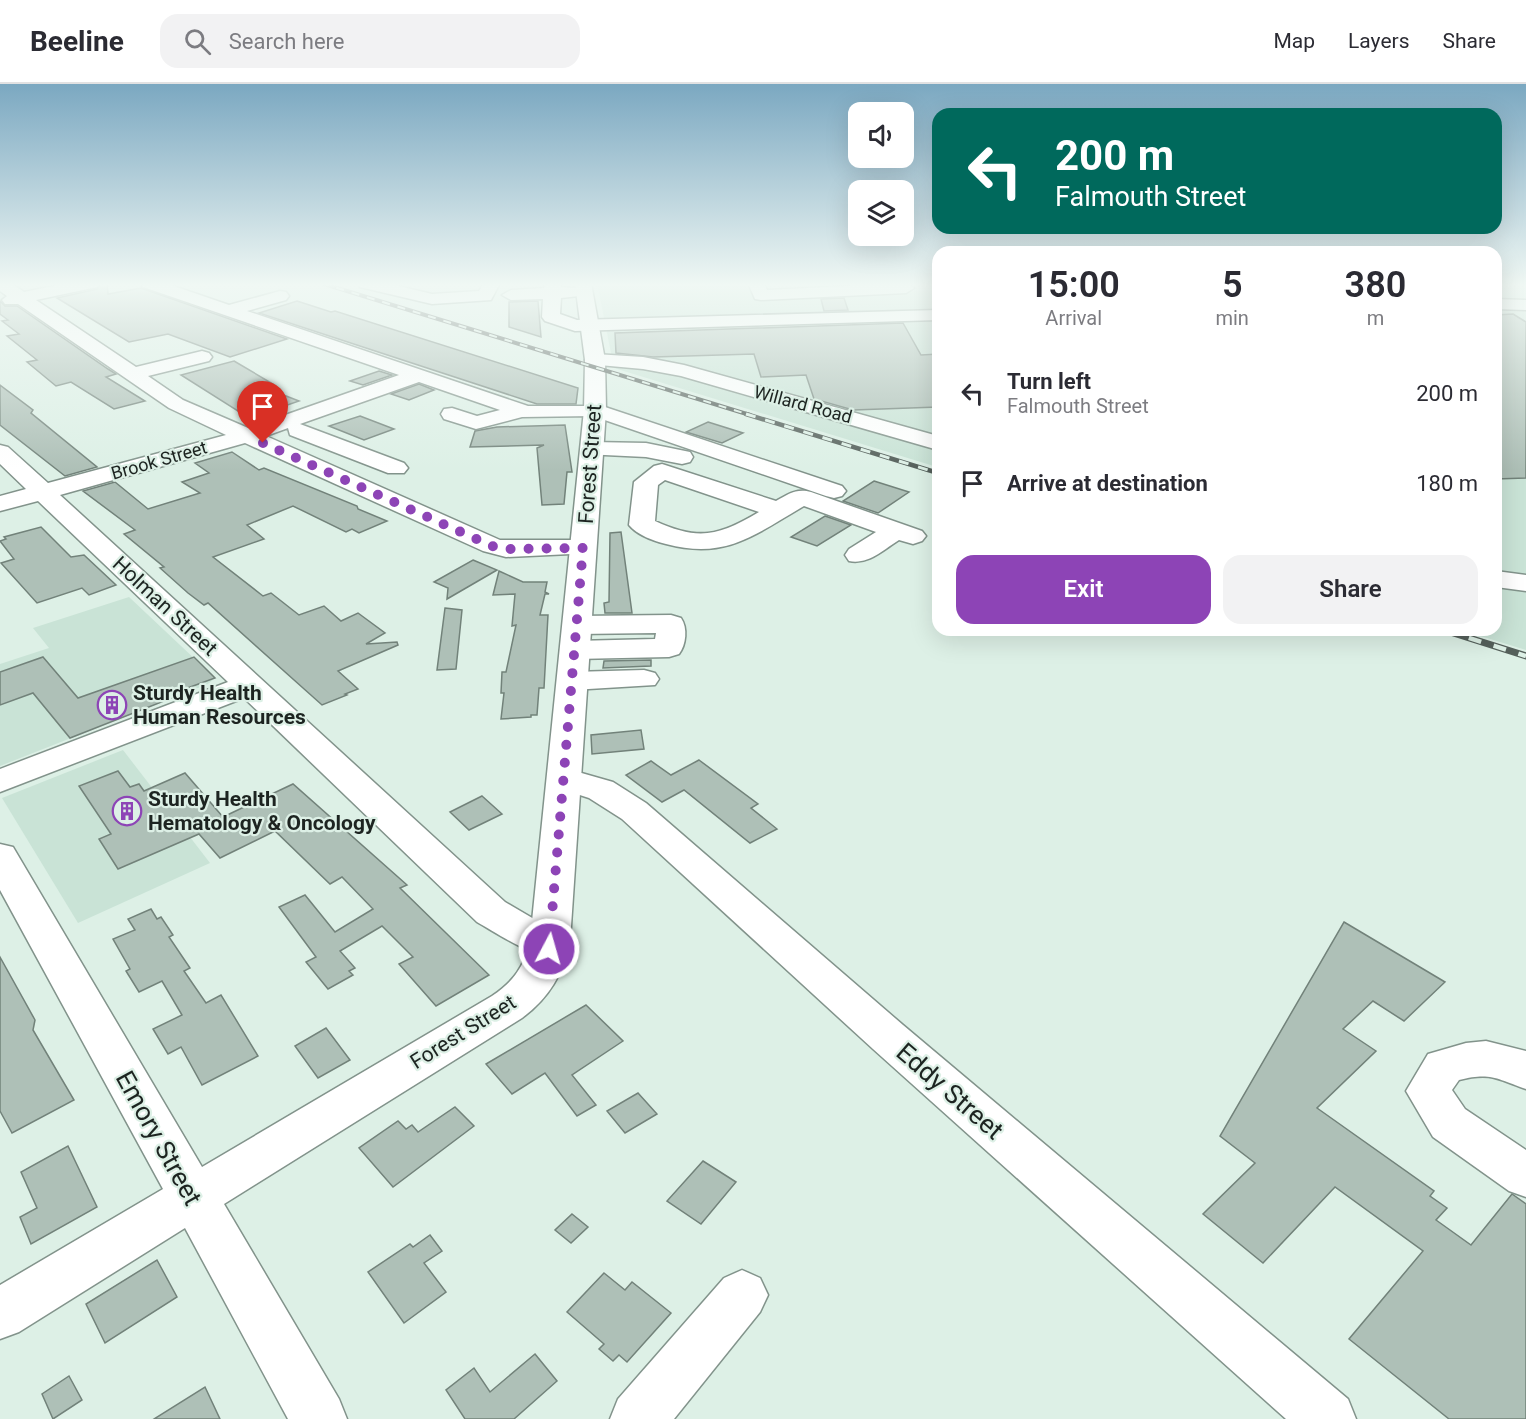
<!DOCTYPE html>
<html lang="en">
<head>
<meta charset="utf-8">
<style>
  body { margin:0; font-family:Roboto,sans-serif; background:#f2f2f3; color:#2b2b33; height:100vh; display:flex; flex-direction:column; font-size:22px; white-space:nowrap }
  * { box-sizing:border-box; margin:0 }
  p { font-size:20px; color:#7c7c81 }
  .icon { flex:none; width:33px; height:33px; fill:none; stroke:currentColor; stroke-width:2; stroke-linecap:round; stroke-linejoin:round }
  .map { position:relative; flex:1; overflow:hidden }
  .drawer { position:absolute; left:932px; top:162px; width:570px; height:390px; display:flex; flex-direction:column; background:#fff; border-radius:18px; box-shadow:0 6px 24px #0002 }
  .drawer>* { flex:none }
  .hud { position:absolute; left:932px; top:24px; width:570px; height:126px; border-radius:18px; box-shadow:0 6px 24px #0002; background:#00695c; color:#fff; overflow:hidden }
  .tools { position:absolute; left:848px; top:18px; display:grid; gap:12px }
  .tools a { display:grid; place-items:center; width:66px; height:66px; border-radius:12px; background:#fff; box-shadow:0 6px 24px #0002; font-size:30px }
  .pin { position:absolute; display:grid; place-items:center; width:51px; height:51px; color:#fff; margin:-62px -26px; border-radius:50% 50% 50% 0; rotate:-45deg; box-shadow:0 0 6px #0007 }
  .pin .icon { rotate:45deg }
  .me { position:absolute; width:66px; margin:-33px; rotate:6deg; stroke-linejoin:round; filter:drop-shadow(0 0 4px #0008) }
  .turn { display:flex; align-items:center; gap:21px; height:126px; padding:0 24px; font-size:27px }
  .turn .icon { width:78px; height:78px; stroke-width:2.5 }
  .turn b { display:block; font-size:42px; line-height:51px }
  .eta { display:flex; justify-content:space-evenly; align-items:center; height:102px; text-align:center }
  .eta b { font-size:36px; font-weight:600; line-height:42px }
  .cta { display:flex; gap:12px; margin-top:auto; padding:12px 24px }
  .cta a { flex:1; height:69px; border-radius:18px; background:#8d44b6; color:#fff; font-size:24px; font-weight:600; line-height:69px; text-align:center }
  .cta a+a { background:#f2f2f3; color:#2b2b33 }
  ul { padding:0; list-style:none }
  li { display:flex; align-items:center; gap:18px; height:90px; padding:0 24px }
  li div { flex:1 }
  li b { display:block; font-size:22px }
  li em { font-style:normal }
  header { display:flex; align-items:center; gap:36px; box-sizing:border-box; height:84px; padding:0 30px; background:#fff; border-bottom:2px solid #e1e1e2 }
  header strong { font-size:28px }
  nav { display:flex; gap:33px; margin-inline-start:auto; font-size:21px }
  .search { width:420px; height:54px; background:#f2f2f3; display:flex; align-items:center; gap:15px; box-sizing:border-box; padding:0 21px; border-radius:18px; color:#7c7c81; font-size:22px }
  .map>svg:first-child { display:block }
  .built { fill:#c9e3d6 }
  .building { fill:#aec0b7; stroke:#72827a; stroke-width:1.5 }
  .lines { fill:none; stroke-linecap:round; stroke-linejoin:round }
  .minor-casing { stroke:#82938b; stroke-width:3 }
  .major-casing { stroke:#82938b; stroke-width:3 }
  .minor { fill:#fff; fill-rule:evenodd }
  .major { fill:#fff; fill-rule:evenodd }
  .rail-far2-casing { stroke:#55605b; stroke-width:4 }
  .rail-far1-casing { stroke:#55605b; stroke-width:4.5 }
  .rail-casing { stroke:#55605b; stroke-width:7 }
  .rail-far2 { stroke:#ddf0e6; stroke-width:2; stroke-dasharray:8; stroke-linecap:butt }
  .rail-far1 { stroke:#ddf0e6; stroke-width:3; stroke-dasharray:10; stroke-linecap:butt }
  .rail { stroke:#ddf0e6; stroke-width:4.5; stroke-dasharray:13; stroke-linecap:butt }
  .route { stroke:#8d44b6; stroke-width:10; stroke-dasharray:0 18 }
  .labels { text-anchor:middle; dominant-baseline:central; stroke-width:4.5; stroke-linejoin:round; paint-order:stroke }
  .far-street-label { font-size:18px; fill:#1d2421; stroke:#ddf0e6 }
  .street-label { font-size:21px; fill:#1d2421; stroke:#ddf0e6 }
  .poi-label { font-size:21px; font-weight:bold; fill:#1d2421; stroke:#ddf0e6; text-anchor:start }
  .near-street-label { font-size:26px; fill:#1d2421; stroke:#ddf0e6 }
</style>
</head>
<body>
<header>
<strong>Beeline</strong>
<div class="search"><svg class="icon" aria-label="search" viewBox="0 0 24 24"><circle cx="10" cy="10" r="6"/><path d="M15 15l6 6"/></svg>Search here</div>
<nav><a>Map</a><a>Layers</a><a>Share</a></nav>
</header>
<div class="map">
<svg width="1526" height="1335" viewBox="0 0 1526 1335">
  <rect width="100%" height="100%" fill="#ddf0e6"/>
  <g class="built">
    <polygon points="597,199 769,199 772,206 817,204 815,199 892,199 897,207 937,206 937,383 614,284"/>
    <polygon points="1496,214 1516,215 1526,219 1526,566 1461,546 1496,546"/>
    <polygon points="129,513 215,594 208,600 0,682 0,580 49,564 33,544"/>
    <polygon points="123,666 210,779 78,839 2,714"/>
  </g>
  <g class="building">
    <polygon points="101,199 107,199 108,210 141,204 287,255 230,273 168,250 129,258 57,214 97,205"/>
    <polygon points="844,214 848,226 824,227 821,215"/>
    <polygon points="0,217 5,222 17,222 108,285 116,290 106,293 145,317 114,325 71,298 56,302 27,278 37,276 7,252 19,250 2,237 8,236 0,230"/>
    <polygon points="297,217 331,228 335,227 578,304 576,320 537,320 259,229"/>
    <polygon points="538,217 541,253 509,243 509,218"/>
    <polygon points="1513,230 1526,238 1526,394 1496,395 1496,231"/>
    <polygon points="903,239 921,271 938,270 938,323 853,326 814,315 806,291 761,293 754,270 653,273 616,269 615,249"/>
    <polygon points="234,277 273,300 263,303 299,317 256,332 245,327 241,329 181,291"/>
    <polygon points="379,287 392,291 363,301 350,297"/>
    <polygon points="419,300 434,306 409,316 391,310"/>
    <polygon points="0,301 33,326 31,329 97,383 65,392 0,341"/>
    <polygon points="360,332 394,345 364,356 329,342"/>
    <polygon points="708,338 743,349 722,359 686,348"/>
    <polygon points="565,341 572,388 567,388 564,420 542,421 537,364 544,361 470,363 475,347 497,343"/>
    <polygon points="232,368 259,386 264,384 357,422 358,425 387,437 359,449 352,445 346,448 293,422 247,441 264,455 213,473 263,512 271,509 299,531 324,522 341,537 358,529 385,549 366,560 397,558 398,561 338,587 358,605 345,610 347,611 322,621 208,519 204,521 188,509 160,484 164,483 124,450 135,446 83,407 115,398 148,425 200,409 182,398 209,389 195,379"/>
    <polygon points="874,397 909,408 878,429 843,417"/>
    <polygon points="825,432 851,441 817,462 791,453"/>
    <polygon points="41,443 71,473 84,471 116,501 89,511 82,504 37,519 1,479 14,475 0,457 6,455 4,453"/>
    <polygon points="621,448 632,529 605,529 604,519 609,518 610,449"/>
    <polygon points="473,476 497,486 447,515 448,504 434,498"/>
    <polygon points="499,487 523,498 547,498 545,508 549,510 545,510 540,531 548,531 544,604 539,604 537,631 531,631 531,633 501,635 504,609 501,609 502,588 506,588 516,541 512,542 515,510 493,511"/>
    <polygon points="445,524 462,526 456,585 437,586"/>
    <polygon points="43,573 78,614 194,573 215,594 185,605 187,608 70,654 33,609 0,621 0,588"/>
    <polygon points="651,576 651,582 603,584 604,577"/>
    <polygon points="641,646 644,665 592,670 591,651"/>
    <polygon points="699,676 758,720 751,724 777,745 750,759 684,706 662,718 626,691 651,677 671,691"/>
    <polygon points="118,687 130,703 139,700 144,707 185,689 223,733 293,700 407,801 400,804 489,891 436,922 399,880 413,873 382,842 340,867 355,884 349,887 353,891 328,905 306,878 316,873 279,823 305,811 335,848 373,825 342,793 330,800 275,747 220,774 199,750 118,785 99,755 111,750 79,702"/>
    <polygon points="482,712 502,730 469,746 450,728"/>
    <polygon points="151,825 157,835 161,833 173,851 169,853 190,884 184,887 206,919 221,911 258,972 202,1001 181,963 168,970 153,945 182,931 162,897 139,908 126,887 130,885 113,855 135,846 128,835"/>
    <polygon points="1344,838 1445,898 1404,937 1373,917 1343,945 1376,967 1317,1024 1434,1107 1430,1112 1447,1124 1436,1136 1471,1161 1512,1110 1526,1120 1526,1335 1449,1335 1349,1255 1423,1167 1335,1103 1263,1179 1203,1130 1255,1079 1220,1052"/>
    <polygon points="0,873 35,936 33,946 74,1016 12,1049 0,1027"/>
    <polygon points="586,921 623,957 572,991 596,1021 577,1032 545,989 512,1010 486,980"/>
    <polygon points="326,944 350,976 318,994 295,962"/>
    <polygon points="638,1009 657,1030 625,1049 607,1027"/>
    <polygon points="455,1023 474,1042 393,1103 359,1064 398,1037 406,1045 412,1041 418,1048"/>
    <polygon points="68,1062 97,1123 31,1160 20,1133 37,1124 21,1088"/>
    <polygon points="703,1077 736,1098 701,1140 667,1117"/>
    <polygon points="572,1130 588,1143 571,1159 555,1146"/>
    <polygon points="430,1151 442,1167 424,1179 446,1208 404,1239 368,1188 410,1160 413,1163"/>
    <polygon points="157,1176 177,1213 105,1259 86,1220"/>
    <polygon points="604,1189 625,1206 632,1198 671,1229 627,1278 619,1271 613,1277 599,1265 604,1260 567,1228"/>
    <polygon points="535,1270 557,1297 514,1335 465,1335 446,1306 474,1284 490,1308"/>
    <polygon points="69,1292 82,1316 53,1335 42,1310"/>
    <polygon points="205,1303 220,1335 154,1335"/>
  </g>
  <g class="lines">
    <g class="minor-casing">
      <g id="minor">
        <path d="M0,199h11l13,9 44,-9h31l-2,4 -61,13 100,67 66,-16 7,2 3,4 -3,4 -61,15 35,24 65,28 151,-53 -256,-88 -2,-4h24l64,22 51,-14 6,1 3,4 -3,4 -39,11 281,95h74l240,80 4,5 -4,5 -8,2 -8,-2 -233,-80 -71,1 -46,12 -32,-10 -3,-5 3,-5 8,-1 25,8 23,-6 -81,-28 -119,42 104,39 4,5 -4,5h-16l-98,-38 -2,-7 -22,8 234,104h83l9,3 4,5 -4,5 -86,4 -23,-6 -238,-108 -185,52 445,407 29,17 30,12 6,10 -6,10c-4,1 -10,4 -14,4 -20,1 -55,-23 -73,-33l-233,-224 -244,94v-23l228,-87 -190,-181 -38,10v-15l26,-7 -26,-25v-19l8,2 40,36 178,-48 -57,-27 -151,-104h-13l-3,-4 5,-4 -7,-5z"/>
        <polygon points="358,199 386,199 432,210 479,207 484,199 500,199 491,216 432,220 360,203"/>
        <polygon points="545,199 561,199 561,203 579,204 581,208 579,212 561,214 560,230 577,236 938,226 938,236 575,247 545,237 542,233 543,215 511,216 502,211 511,206 544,204"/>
        <polygon points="748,199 764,199 767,206 906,199 914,204 906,209 761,216 755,215"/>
        <polygon points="1496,215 1526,216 1526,226 1496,225"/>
        <polygon points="595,270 643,273 684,281 938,352 938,366 681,292 643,285 588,280 585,276"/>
        <polygon points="592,358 646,359 690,368 693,373 690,378 682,380 646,373 584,370 581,365 584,360"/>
        <path d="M662,380l114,37c12,-7 21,-13 35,-9l111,39 4,5 -4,5 -9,3 -14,-4c-16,10 -31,25 -50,21l-4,-6 4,-6 27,-17 -72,-26c-50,29 -78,54 -138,38 -12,-3 -29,-9 -37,-19l5,-43 20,-16zM665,396l94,32c-41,24 -60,29 -104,9l3,-36z"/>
        <polygon points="1496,487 1526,491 1526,507 1496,503"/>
        <path d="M671,531l10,3c7,10 5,27 -2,36l-10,3 -94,2 -10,-3 -5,-6 5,-6 10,-3 80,-2 1,-6 -79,1 -10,-3 -4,-6 4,-6 10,-3z"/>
        <polygon points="644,586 655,589 659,595 655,601 572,606 561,603 557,597 561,591 572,588"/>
        <polygon points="564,684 613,698 646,719 903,941 1348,1315 1356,1335 1286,1335 873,965 622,735 589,714 552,702 547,695 552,688"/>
        <path d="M1486,957l40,10v38c-29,-10 -35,-17 -67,-9l-7,10 13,19 61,41v47l-17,-6 -76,-54 -27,-46 22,-37 38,-11z"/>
        <polygon points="742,1186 760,1194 768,1211 760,1228 674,1335 610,1335 618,1315 724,1194"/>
      </g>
    </g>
    <g class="major-casing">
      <path id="major" d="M575,199h16l14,77 1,50 -36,531c-6,32 -22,58 -48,77l-298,186 115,195 8,20h-59l-103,-191 -166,104 -19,7v-54l163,-96 -163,-299v-46l13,3 189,320 290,-171c22,-15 32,-29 38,-55l54,-531 1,-50z"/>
    </g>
    <use href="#minor" class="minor"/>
    <use href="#major" class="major"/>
    <g class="rail-far2-casing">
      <polyline id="rail-far2" points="321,199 750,331"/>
    </g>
    <g class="rail-far1-casing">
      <polyline id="rail-far1" points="746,330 938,389"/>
    </g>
    <g class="rail-casing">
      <polyline id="rail" points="1444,546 1526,572"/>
    </g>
    <use href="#rail-far2" class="rail-far2"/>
    <use href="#rail-far1" class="rail-far1"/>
    <use href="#rail" class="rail"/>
  </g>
  <linearGradient id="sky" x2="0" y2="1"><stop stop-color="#7ba8c1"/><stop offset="0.52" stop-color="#f0f8f4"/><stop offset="1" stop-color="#f0f8f4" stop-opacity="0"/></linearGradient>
  <rect width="1526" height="386" fill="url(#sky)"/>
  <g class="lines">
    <polyline class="route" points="263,359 492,462 506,465 583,464 549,865"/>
  </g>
  <defs>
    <g id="building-ring" transform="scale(1.5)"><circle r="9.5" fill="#ddf0e6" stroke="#8d44b6" stroke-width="1.5"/><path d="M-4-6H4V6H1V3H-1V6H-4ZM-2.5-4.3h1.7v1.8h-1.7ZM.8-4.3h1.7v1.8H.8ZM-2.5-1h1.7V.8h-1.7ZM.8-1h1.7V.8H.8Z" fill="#8d44b6"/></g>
  </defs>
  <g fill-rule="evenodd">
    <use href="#building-ring" x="112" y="621"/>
    <use href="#building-ring" x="127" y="727"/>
  </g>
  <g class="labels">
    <g class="far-street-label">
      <text transform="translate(803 320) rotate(15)">Willard Road</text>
      <text transform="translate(159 376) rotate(-16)">Brook Street</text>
    </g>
    <g class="street-label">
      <text transform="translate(590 380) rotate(-86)">Forest Street</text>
      <text transform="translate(165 522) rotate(43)">Holman Street</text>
      <text transform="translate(463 948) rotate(-32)">Forest Street</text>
    </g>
    <g class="poi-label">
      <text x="133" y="609">Sturdy Health<tspan x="133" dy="24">Human Resources</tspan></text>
      <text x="148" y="715">Sturdy Health<tspan x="148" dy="24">Hematology &amp; Oncology</tspan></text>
    </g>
    <g class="near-street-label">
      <text transform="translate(950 1007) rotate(41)">Eddy Street</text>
      <text transform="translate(159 1054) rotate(61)">Emory Street</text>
    </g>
  </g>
</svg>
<div class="tools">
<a><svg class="icon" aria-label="sound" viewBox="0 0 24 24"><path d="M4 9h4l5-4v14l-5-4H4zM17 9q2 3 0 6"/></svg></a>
<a><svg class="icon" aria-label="layers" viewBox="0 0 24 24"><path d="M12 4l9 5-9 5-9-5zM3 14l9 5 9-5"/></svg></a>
</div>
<div class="pin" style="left:263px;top:359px;background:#d93025"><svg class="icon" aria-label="arrive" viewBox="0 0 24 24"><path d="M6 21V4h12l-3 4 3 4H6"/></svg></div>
<svg class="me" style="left:549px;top:865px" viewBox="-20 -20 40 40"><circle r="17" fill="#8d44b6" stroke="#fff" stroke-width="3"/><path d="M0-11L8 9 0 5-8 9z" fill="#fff"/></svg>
<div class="hud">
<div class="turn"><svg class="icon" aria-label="left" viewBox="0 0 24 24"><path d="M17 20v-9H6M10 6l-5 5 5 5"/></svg><div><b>200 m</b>Falmouth Street</div></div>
</div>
<section class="drawer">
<div class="eta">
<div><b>15:00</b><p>Arrival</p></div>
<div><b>5</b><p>min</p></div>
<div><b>380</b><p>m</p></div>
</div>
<ul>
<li><svg class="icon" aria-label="left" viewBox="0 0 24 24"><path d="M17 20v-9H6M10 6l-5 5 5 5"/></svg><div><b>Turn left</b><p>Falmouth Street</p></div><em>200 m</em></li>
<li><svg class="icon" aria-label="arrive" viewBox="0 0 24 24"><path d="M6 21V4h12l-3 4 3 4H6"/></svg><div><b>Arrive at destination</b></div><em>180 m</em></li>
</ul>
<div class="cta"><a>Exit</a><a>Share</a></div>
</section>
</div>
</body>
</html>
